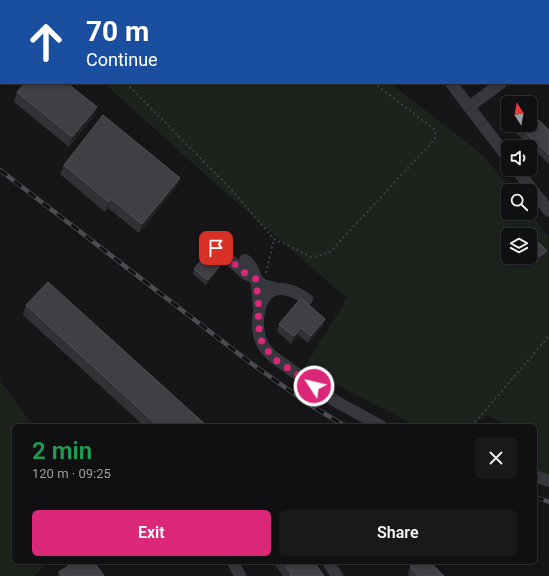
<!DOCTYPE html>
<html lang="en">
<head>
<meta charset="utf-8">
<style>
  body { margin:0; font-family:Roboto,sans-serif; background:#19191b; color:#f1f3f6; height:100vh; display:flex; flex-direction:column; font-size:15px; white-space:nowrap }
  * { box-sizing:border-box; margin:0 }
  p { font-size:13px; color:#9c9d9f }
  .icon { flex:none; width:22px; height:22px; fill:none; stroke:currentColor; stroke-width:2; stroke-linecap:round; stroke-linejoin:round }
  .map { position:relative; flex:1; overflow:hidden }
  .details { position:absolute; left:12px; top:424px; width:525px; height:140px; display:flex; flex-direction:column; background:#101012; border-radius:6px; box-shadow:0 2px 6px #0003,0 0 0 1px #303032 }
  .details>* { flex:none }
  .hud { position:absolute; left:0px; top:0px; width:549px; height:84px; box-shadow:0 2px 6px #0003,0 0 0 1px #303032; background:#1a4fa0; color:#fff; overflow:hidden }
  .needle { width:26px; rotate:349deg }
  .tools { position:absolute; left:501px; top:96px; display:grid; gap:8px }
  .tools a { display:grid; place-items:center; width:36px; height:36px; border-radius:6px; background:#101012; box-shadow:0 2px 6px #0003,0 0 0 1px #303032; font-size:20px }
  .pin { position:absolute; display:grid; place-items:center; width:34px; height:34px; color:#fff; margin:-17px; border-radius:8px; box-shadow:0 2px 6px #0006 }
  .me { position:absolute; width:44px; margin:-22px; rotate:305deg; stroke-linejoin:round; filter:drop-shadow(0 0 3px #0008) }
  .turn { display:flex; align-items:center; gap:14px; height:84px; padding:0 20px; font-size:18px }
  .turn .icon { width:52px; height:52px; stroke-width:2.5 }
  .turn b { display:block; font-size:28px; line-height:34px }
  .round { display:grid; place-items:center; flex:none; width:42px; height:42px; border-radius:6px; background:#19191b }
  .headline { display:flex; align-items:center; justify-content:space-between; height:68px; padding:0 20px }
  h1 { font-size:24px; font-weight:600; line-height:30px; color:#1e9e55 }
  .action { display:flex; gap:8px; margin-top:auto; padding:8px 20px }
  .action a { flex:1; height:46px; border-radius:6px; background:#db2777; color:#fff; font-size:16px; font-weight:600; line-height:46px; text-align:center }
  .action a+a { background:#19191b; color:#f1f3f6 }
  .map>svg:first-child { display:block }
  .green { fill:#1c231d; fill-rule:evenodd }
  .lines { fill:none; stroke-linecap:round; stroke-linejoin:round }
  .path { stroke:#3d3f44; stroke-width:2; stroke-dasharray:2 3; stroke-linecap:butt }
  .minor { stroke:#37383d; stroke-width:12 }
  .rail-casing { stroke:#4a4c52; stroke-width:4.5 }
  .rail { stroke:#111113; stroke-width:3; stroke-dasharray:9; stroke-linecap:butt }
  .wall { fill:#323236 }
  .shaded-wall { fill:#212124 }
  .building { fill:#3f3f44; stroke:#4f5156 }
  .route { stroke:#db2777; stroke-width:7; stroke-dasharray:0 12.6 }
</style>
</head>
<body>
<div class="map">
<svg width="549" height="576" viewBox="0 0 549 576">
  <rect width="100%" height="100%" fill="#161618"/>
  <g class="green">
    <polygon points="13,0 277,0 278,1 15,1"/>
    <path d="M104,83h286l94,73 29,35h-5v22h22l19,23v239l-14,-5v-16l3,-15 -3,-2v-11h-25l-25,-11 -13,11h-55l-113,-58 43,-70 -117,-101zM508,235h22v22h-22z"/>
    <polygon points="0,380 33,426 14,426 14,562 50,562 33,576 0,576"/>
  </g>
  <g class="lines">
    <g class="path">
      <polyline points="248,0 250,1"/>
      <polyline points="135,1 136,0"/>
      <polyline points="126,83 230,188 274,239 312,257 329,253 435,139 435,130 374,83"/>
      <polyline points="266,273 274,239"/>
      <polyline points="472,426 549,336"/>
    </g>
    <g class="minor">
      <polyline points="344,0 349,1"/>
      <polyline points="415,0 415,1"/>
      <polyline points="429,0 430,1"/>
      <polyline points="548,49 549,48"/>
      <polyline points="451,83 508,158"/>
      <polyline points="469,107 501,83"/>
      <polyline points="516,169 549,211"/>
      <polyline points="216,248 246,274 256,279 263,285 278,289"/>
      <path d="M245,260c14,10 12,33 14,48"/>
      <path d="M307,299c-6,-3 -12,-8 -19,-9 -30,-8 -35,34 -26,53 3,7 9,12 14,16l59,42 46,25"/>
      <polyline points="535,476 549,481"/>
      <polyline points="233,562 240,576"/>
      <polyline points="328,562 337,576"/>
    </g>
    <g class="rail-casing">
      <g id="rail">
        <polyline points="0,170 248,361 307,403 345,426"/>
        <polyline points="535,497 549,502"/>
      </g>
    </g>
    <use href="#rail" class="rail"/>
  </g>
  <g class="wall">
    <polygon points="454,0 516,0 515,1 455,1"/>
    <polygon points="17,92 97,107 93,117 69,147 14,102"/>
    <polygon points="508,125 530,125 549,130 549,164"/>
    <polygon points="64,165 180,178 176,187 139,233 108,208 105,212 60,174"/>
    <polygon points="530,247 545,256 538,262 530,254"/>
    <polygon points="225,259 223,264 206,285 193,274 194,269"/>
    <polygon points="26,305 207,426 144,426 23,315"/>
    <polygon points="325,319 323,326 308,343 298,335 291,344 277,331 279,324"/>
    <polygon points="273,562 314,562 324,576 283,576"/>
    <polygon points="412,562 430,562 444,576 409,576 408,574"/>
    <polygon points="59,572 104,576 58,576"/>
  </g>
  <g class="shaded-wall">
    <polygon points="97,107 93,117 69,147 72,137"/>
    <polygon points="180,178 176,187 139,233 142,224"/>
    <polygon points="111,199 108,208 105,212 109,202"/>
    <polygon points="547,251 545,256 538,262 539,257"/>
    <polygon points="225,259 223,264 206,285 208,280"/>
    <polygon points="325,319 323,326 308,343 311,336"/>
    <polygon points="301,328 298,335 291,344 294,336"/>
  </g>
  <g class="building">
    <polygon points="463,0 514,0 515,1 464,1"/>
    <polygon points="25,83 67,83 97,107 72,137 17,92"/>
    <polygon points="530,112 549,130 549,155 518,125 530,125"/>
    <polygon points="103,115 180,178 142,224 111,199 109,202 64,165"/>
    <polygon points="517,229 523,234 522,235 511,235"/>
    <polygon points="537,241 547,251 539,257 530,247"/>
    <polygon points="211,248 225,259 208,280 194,269"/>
    <polygon points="48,282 207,426 158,426 26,305"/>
    <polygon points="301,298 325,319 311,336 301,328 294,336 279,324"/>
    <polygon points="74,562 94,562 104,576 62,576 59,572"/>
    <polygon points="283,562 314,562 324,576 290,576 292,575"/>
    <polygon points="415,562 430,562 444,576 418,576 410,567"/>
  </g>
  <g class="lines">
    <polyline class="route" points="216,248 246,274 256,279 259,310 258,322 260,334 262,343 268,351 276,360 314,386"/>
  </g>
</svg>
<div class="tools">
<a><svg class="needle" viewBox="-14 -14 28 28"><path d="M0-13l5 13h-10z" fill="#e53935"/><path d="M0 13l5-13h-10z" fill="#9c9d9f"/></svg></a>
<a><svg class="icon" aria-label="sound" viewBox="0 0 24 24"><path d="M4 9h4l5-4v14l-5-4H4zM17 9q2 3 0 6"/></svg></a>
<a><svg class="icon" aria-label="search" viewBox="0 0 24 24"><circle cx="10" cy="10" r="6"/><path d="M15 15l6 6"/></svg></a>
<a><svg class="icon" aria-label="layers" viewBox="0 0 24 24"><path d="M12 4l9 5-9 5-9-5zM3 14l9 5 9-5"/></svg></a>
</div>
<div class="pin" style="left:216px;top:248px;background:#d93025"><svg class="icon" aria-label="arrive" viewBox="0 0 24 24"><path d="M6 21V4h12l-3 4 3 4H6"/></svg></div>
<svg class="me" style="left:314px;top:386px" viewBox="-20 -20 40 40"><circle r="17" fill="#db2777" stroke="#fff" stroke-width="3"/><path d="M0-11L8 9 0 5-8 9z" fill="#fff"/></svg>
<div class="hud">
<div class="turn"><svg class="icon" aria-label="ahead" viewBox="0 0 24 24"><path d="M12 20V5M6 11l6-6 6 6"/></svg><div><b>70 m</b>Continue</div></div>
</div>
<section class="details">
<div class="headline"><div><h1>2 min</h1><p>120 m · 09:25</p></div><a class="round"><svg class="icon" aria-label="close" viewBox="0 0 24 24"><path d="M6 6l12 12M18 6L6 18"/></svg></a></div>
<div class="action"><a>Exit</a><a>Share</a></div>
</section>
</div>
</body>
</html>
